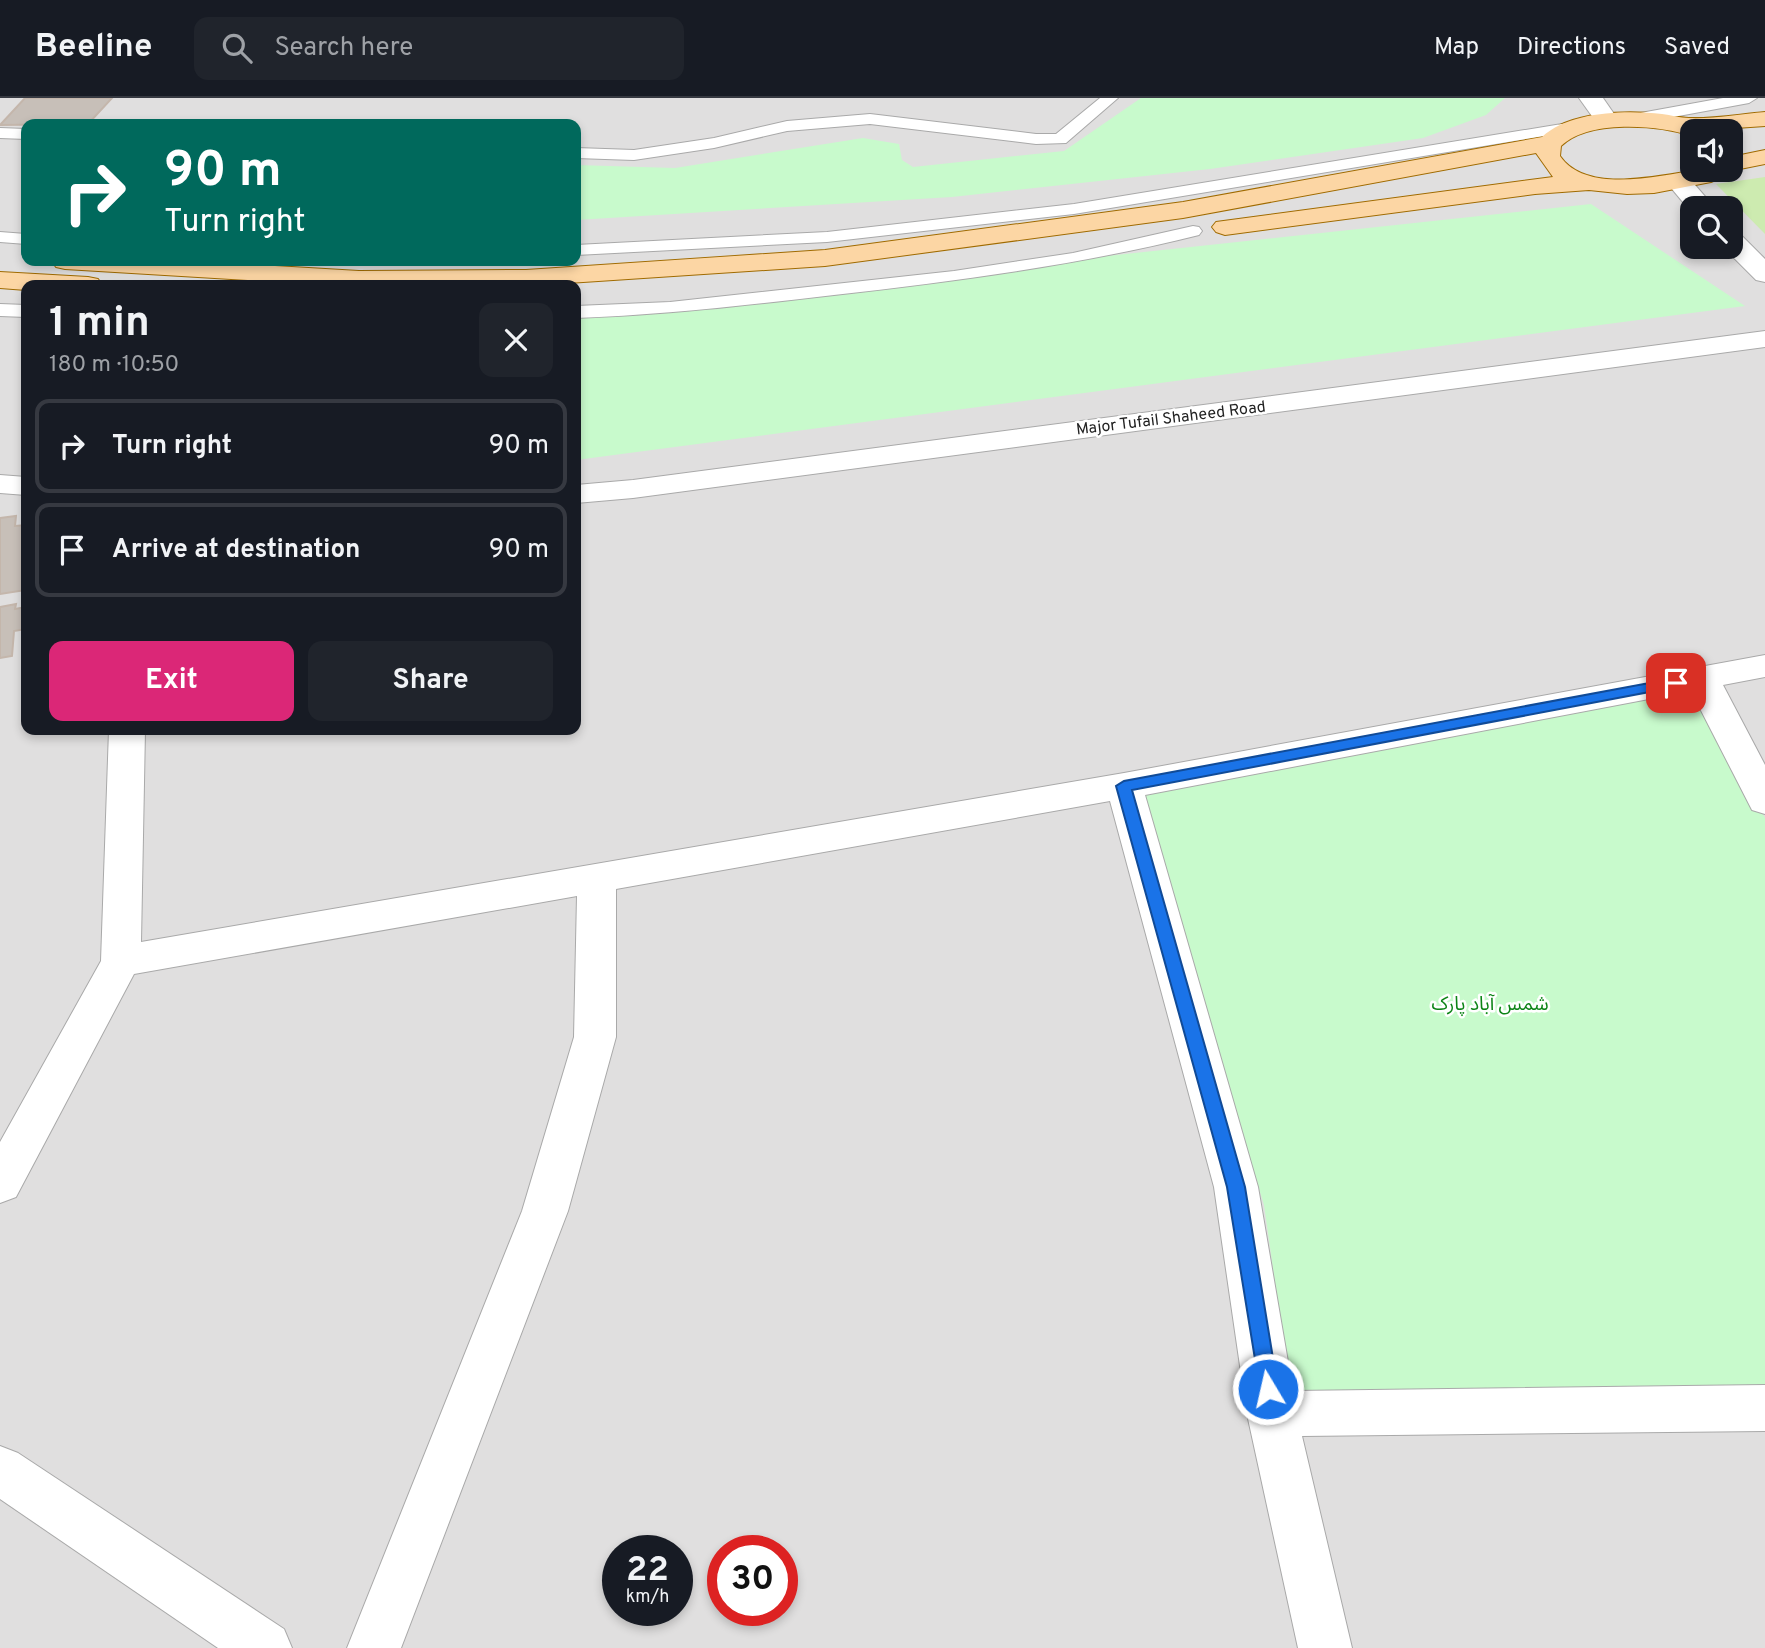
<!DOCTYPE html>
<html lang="en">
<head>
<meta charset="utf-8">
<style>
  body { margin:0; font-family:Overpass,"Noto Sans Arabic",sans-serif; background:#20242c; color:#f1f3f6; height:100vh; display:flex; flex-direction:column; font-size:26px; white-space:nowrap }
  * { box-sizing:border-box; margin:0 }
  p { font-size:23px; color:#9ea1a6 }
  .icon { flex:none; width:38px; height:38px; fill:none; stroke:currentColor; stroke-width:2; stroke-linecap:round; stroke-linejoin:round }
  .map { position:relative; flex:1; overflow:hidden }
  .drawer { position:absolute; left:21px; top:182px; width:560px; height:455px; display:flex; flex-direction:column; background:#171b24; border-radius:14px; box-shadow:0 4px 10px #0003 }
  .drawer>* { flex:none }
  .top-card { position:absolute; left:21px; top:21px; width:560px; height:147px; border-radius:14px; box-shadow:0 4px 10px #0003; background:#00695c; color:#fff; overflow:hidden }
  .controls { position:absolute; left:1680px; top:21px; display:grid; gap:14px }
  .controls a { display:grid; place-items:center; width:63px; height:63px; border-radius:14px; background:#171b24; box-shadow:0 4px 10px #0003; font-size:35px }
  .speed { position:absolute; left:602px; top:1437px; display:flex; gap:14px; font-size:35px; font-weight:700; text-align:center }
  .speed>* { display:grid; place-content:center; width:91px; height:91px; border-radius:50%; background:#171b24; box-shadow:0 4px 10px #0003; line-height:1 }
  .speed small { font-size:18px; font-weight:400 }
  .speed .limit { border:10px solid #d22; background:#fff; color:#111 }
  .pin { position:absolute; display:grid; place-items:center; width:60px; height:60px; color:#fff; margin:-30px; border-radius:14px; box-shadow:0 4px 10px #0006 }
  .me { position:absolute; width:77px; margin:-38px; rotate:351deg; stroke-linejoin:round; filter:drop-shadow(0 0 5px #0008) }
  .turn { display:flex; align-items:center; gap:24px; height:147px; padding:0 28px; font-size:32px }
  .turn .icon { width:91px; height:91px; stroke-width:2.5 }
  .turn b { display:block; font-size:49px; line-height:60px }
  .round { display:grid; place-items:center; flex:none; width:74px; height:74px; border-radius:14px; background:#20242c }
  .summary { display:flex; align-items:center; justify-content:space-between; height:119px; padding:0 28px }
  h1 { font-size:42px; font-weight:700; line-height:52px }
  .action { display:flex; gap:14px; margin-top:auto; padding:14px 28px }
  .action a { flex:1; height:80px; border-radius:14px; background:#db2777; color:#fff; font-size:28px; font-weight:700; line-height:80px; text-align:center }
  .action a+a { background:#20242c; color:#f1f3f6 }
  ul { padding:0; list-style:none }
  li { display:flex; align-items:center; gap:21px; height:94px; margin:0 14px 10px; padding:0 14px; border:4px solid #363941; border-radius:14px }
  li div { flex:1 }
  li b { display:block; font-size:26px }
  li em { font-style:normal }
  header { display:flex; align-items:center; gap:42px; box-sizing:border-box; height:98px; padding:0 35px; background:#171b24; border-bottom:2px solid #363941 }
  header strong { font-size:33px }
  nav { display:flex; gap:38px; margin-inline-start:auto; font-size:24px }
  .search { width:490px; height:63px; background:#20242c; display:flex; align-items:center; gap:18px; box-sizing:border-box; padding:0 24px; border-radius:14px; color:#9ea1a6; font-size:26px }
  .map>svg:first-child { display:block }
  .residential { fill:#e0dfdf; fill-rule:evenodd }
  .grass { fill:#cdebb0 }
  .park { fill:#c8facc }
  .building { fill:#c7bfb8; stroke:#c4b6ab; stroke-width:2 }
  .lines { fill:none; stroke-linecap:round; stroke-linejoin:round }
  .service-casing { stroke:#a9a9a9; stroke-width:2 }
  .minor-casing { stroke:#a9a9a9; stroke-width:2 }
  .tertiary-casing { stroke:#a9a9a9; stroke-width:2 }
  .primary-casing { stroke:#a06b00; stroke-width:2 }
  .service { fill:#fff; fill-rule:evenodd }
  .minor { fill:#fff; fill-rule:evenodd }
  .tertiary { fill:#fff; fill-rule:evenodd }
  .primary { fill:#fcd6a4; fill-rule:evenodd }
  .route { fill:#1a73e8; stroke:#114b97; stroke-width:2 }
  .labels { text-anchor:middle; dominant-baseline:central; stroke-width:5; stroke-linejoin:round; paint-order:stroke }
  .far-street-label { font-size:16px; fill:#222; stroke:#fff }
  .park-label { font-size:19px; fill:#0c8416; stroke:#fff }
</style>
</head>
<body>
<header>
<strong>Beeline</strong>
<div class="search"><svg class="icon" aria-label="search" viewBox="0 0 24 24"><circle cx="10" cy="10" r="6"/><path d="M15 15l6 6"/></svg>Search here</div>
<nav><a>Map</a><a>Directions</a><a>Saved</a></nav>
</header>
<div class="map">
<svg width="1765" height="1550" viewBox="0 0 1765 1550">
  <rect width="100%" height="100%" fill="#f2efe9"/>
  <path class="residential" d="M0,0h1765v1550h-1765zM26,26h550v137h-550zM1692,33h39v39h-39zM1692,110h39v39h-39zM26,187h550v445h-550zM618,1452h59v60h-59zM723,1452h59v60h-59z"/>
  <polygon class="grass" points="1765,79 1765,136 1716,86"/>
  <g class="park">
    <polygon points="1141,0 1505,0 1486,17 1423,40 1210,71 952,99 576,122 576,67 675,70 863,40 899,46 902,62 913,69 1064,53"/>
    <polygon points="1591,106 1745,208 576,362 576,215"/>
    <polygon points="1697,587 1765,720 1765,1291 1291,1297 1264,1107 1136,693"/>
  </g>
  <g class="building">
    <polygon points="25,0 112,0 88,26 0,27"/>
    <polygon points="16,418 15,428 26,427 26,492 0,496 0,420"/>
    <polygon points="16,506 15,511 26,509 26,531 14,533 12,558 0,560 0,509"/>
  </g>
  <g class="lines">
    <g class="service-casing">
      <g id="service">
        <polygon points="1100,0 1118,0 1066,45 1036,46 870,26 787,33 714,50 634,62 576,60 576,50 634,52 714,40 787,23 870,16 1036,36 1056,36"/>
        <polygon points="1723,0 1757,0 1749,5 1635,26 1627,21 1635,16"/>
        <polygon points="1580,23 1588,28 1586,31 1074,116 827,144 576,157 576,147 827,134 1074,106"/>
        <polygon points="0,30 26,31 26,41 0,40"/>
        <path d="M1193,128l6,1 3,4 -3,4c-120,30 -242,46 -365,60 -86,10 -172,20 -258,23v-12l94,-4 284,-31 119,-18z"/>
        <polygon points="0,134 26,136 26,146 0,144"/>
        <polygon points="0,206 26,207 26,219 0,218"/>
      </g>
    </g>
    <g class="minor-casing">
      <g id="minor">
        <polygon points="1579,0 1603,0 1619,23 1615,28 1599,28"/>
        <polygon points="1680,77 1689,80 1715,110 1692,110 1692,115 1667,85 1671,80"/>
        <polygon points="1731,134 1740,136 1765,161 1765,184 1756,182 1723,149 1731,149"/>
        <polygon points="1765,557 1765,579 1723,587 1765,667 1765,716 1752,712 1691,593 1145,697 1258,1089 1293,1293 1765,1287 1765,1333 1302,1338 1352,1550 1298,1550 1247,1316 1214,1089 1110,703 616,791 616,939 568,1113 401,1550 347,1550 522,1113 574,939 577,798 134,876 16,1099 0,1105 0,1044 101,863 109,632 145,632 141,844 1124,675"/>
      </g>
    </g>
    <g class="tertiary-casing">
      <g id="tertiary">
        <polygon points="1765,233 1765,249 633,400 576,405 576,387 633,382"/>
        <polygon points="0,377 26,379 26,397 0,395"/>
        <polygon points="0,1348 18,1355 284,1531 292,1550 218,1550 0,1401"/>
      </g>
    </g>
    <g class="primary-casing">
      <g id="primary">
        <path d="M1765,14v14l-73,5v5c-33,-11 -103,-17 -131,10l-1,10c27,39 100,19 138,14 11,-2 22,0 33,0v-13l34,-7v14l-35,7 -3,4 -16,7 -57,11 -27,1 -38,-4 -54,4 -310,41 -9,-3 -4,-5 4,-5 337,-45 -17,-24 -353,65 -358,48 -287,19h-209l-264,-16 -9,-2 -4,-6h140l167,10 167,-1 299,-20 358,-48 359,-65c28,-26 84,-27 120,-23 9,1 18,4 27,4 25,1 51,-4 76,-6z"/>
        <polygon points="0,174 88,179 98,181 102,187 26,187 26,192 0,190"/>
      </g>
    </g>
    <use href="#service" class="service"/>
    <use href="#minor" class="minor"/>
    <use href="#tertiary" class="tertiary"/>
    <use href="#primary" class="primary"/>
  </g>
  <polygon class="route" points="1676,580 1683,585 1681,588 1132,692 1245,1089 1278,1291 1275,1298 1268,1301 1261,1298 1227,1089 1116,688 1124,683"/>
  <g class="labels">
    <g class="far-street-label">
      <text transform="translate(1171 321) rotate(-7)">Major Tufail Shaheed Road</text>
    </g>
    <g class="park-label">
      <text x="1490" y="907">شمس آباد پارک</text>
    </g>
  </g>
</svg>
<div class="controls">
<a><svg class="icon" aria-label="sound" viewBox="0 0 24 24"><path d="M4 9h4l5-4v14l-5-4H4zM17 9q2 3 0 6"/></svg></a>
<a><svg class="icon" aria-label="search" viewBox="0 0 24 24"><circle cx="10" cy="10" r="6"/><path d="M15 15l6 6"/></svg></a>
</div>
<div class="speed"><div>22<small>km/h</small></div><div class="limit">30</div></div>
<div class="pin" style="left:1676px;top:585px;background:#d93025"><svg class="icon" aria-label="arrive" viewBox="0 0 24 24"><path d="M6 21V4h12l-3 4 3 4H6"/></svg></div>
<svg class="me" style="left:1268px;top:1291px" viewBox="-20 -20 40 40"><circle r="17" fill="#1a73e8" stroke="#fff" stroke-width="3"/><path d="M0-11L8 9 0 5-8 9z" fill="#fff"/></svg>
<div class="top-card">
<div class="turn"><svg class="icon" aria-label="right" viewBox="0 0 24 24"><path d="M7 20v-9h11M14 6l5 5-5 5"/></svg><div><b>90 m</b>Turn right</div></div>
</div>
<section class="drawer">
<div class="summary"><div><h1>1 min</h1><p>180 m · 10:50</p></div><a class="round"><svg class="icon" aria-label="close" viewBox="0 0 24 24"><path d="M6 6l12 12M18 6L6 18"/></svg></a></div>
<ul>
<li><svg class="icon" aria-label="right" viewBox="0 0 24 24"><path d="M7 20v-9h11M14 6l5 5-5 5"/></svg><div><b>Turn right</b></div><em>90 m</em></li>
<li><svg class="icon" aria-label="arrive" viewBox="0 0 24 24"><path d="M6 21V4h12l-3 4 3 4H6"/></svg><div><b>Arrive at destination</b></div><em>90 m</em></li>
</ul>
<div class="action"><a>Exit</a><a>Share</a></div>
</section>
</div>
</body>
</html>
